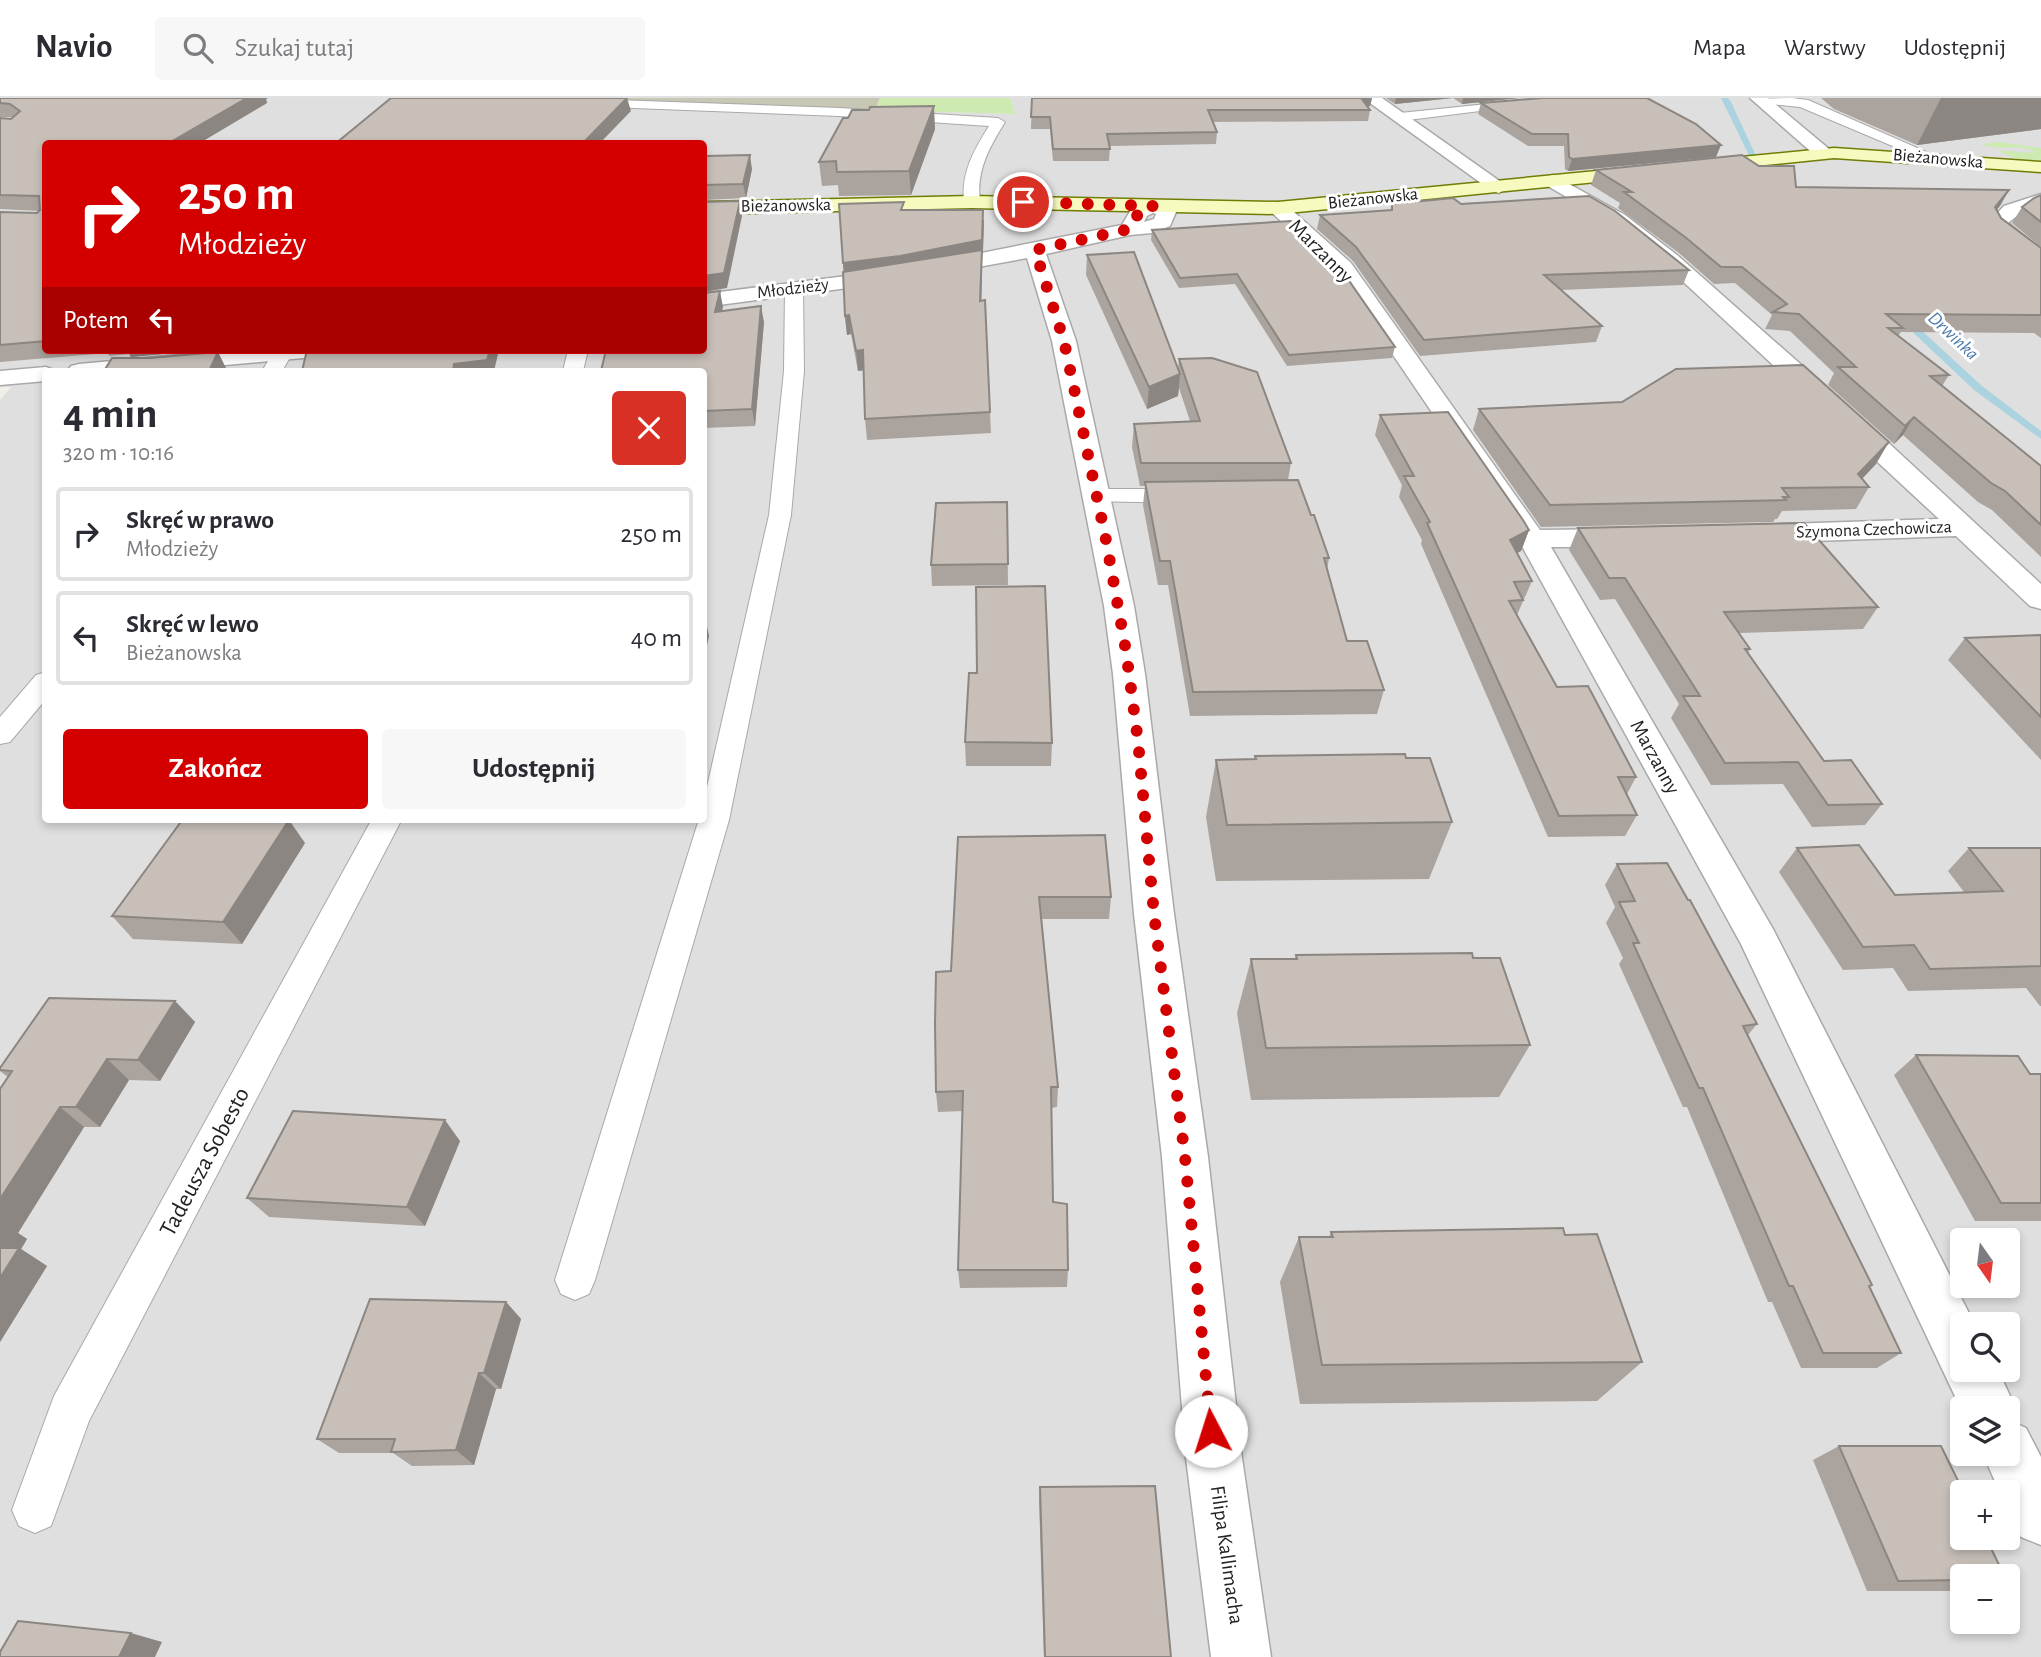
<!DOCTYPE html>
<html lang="pl">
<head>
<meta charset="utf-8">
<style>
  body { margin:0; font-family:"Alegreya Sans",sans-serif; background:#f7f7f7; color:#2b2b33; height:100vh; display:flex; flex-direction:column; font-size:26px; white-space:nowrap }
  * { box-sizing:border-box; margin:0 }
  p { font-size:23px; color:#7c7c81 }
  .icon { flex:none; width:38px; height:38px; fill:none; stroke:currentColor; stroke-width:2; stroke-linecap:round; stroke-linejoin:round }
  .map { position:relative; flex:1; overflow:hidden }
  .panel { position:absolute; left:42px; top:270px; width:665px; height:455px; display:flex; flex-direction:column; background:#fff; border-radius:7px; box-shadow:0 4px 10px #0003 }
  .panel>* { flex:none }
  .top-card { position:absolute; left:42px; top:42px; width:665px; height:214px; border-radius:7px; box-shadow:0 4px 10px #0003; background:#d40000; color:#fff; overflow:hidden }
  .needle { width:46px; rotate:166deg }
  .buttons { position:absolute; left:1950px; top:1130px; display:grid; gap:14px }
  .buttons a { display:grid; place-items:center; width:70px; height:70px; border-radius:7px; background:#fff; box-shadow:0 4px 10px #0003; font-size:35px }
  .pin { position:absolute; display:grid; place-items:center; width:60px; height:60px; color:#fff; margin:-30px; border:4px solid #fff; border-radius:50%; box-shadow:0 2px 7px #0007 }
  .me { position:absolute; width:77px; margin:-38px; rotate:355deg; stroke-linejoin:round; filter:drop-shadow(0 0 5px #0008) }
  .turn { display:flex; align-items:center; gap:24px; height:147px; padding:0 21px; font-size:32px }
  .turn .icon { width:91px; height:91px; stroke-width:2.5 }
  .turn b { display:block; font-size:49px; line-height:60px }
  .then { display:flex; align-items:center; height:66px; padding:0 21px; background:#0003; gap:14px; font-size:26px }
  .round { display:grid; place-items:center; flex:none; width:74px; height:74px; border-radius:7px; background:#f7f7f7 }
  .overview { display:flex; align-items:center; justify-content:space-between; height:119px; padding:0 21px }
  h1 { font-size:42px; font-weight:600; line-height:52px }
  .primary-button { display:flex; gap:14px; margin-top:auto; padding:14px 21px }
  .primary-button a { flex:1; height:80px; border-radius:7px; background:#d40000; color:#fff; font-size:28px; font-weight:600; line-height:80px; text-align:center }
  .primary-button a+a { background:#f7f7f7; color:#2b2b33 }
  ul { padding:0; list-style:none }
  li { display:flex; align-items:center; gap:21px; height:94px; margin:0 14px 10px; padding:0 7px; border:4px solid #e1e1e2; border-radius:7px }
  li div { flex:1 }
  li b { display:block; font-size:26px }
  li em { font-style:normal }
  header { display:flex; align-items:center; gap:42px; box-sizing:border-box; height:98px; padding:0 35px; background:#fff; border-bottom:2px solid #e1e1e2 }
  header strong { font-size:33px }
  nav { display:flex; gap:38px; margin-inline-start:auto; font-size:24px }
  .search { width:490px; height:63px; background:#f7f7f7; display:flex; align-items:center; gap:18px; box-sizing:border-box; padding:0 24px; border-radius:7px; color:#7c7c81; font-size:26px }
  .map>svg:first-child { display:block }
  .residential { fill:#e0dfdf; fill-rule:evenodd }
  .construction { fill:#c7c7b4 }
  .grass { fill:#cdebb0 }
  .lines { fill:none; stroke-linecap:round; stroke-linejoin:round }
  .stream { fill:#aad3df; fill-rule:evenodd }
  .lane-casing { stroke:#a9a9a9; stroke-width:2 }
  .street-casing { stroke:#a9a9a9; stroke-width:3 }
  .secondary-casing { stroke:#707d05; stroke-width:3 }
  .lane { fill:#fff; fill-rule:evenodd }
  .street { fill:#fff; fill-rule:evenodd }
  .secondary { fill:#f7fabf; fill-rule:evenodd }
  .wall { fill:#aba49e }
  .shaded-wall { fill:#8b8681 }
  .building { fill:#c7bfb8; stroke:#8b8681; stroke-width:2 }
  .route { stroke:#d40000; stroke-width:12; stroke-dasharray:0 21.6 }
  .labels { text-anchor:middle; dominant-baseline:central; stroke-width:6; stroke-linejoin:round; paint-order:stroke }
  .far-street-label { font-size:18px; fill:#222; stroke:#fff }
  .far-water-label { font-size:19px; font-style:italic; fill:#4a7aab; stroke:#fff }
  .street-label { font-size:21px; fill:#222; stroke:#fff }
  .near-street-label { font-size:24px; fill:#222; stroke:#fff }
</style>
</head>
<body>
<header>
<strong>Navio</strong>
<div class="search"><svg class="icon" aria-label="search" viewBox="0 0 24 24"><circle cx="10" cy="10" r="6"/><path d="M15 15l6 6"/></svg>Szukaj tutaj</div>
<nav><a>Mapa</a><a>Warstwy</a><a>Udostępnij</a></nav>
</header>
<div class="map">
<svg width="2041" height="1559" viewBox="0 0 2041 1559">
  <rect width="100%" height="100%" fill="#f2efe9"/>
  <path class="residential" d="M0,0h471l544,16 -5,-16h1031v1559h-2041v-1257l11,-13h-11zM46,46h658v206h-658zM46,273h658v448h-658zM1962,1143h45v45h-45zM1962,1227h45v45h-45zM1962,1311h45v45h-45zM1962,1395h45v45h-45zM1962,1479h45v45h-45z"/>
  <polygon class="construction" points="470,0 880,0 875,12"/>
  <g class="grass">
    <polygon points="880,0 1010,0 1015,16 875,12"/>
    <path d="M1999,44l42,6v13l-25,-2 -18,-8c13,-1 24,3 38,1 -18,-9 -36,0 -55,-8z"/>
  </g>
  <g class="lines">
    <g class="stream">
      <polygon points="1721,0 1728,0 1731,4 1771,90 1764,88"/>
      <polygon points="1902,220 1908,220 1982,288 2041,333 2041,341 1974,292 1902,224"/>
    </g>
    <g class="lane-casing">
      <g id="lane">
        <polygon points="1544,0 1607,0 1600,4 1488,12 1400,23 1393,19 1400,15"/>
        <polygon points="1792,0 1808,2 1940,60 1933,64 1928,63 1800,9 1760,5 1753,1"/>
        <path d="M587,1l252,9 159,10 7,4c-16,26 -29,49 -25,80l-8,5 -8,-5c-3,-30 10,-52 25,-76l-150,-10 -257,-10v-6z"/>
        <polygon points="794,186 803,191 804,273 791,417 729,722 595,1182 589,1196 575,1202 561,1196 555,1182 699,721 704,721 704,702 769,417 784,273 785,191"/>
        <polygon points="275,252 289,252 292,256 282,273 262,273"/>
        <polygon points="568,252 588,252 583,273 563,273"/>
        <polygon points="1097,391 1185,391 1193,393 1196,398 1193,403 1185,405 1089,403 1086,398 1089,393"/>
        <polygon points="46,574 46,601 10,644 0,646 0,619 36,577"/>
        <polygon points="372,721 402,721 89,1323 51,1428 35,1435 19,1428 12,1412 54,1298"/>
      </g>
    </g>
    <g class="street-casing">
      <g id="street">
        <polygon points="1363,0 1382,0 1508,89 1499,95 1492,93"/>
        <polygon points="1750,0 1768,0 1829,51 1832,55 1829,59 1817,59"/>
        <polygon points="1553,77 1625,117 1677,157 1868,326 2041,486 2041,511 2030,508 1956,438 1759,445 1749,442 1745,436 1749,430 1759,427 1939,421 1663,165 1611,125 1546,87 1544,83 1546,79"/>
        <polygon points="2041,96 2041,108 2023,113 2008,125 2041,152 2041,168 2034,166 1994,135 1988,125 2004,108"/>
        <path d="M1154,102l19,8 3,4 -6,14 -18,7 -22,2 -84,19 30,87 58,265 11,68 29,240 34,243 34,301 29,199h-60l-25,-199 -24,-301 -28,-243 -21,-240 -9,-68 -52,-265 -25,-83 -126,23 -197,26v-13l197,-25 221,-44 10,-17zM1153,115l3,1 -2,5 -10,3 3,-6z"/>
        <polygon points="1278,104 1285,106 1351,165 1540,432 1625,431 1635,434 1639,440 1635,446 1625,449 1551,449 1773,831 1975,1227 1962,1227 1962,1272 1998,1272 2016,1311 2011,1323 2026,1330 2041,1359 2041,1447 2021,1439 2007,1410 2007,1395 2000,1395 1983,1356 2007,1356 2007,1311 1962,1313 1741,846 1518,441 1336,173 1271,114 1268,110"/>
        <polygon points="235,252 326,252 322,257 314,259 159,273 67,273 71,268 79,266"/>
        <polygon points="46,269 56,273 46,273 46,283 0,287 0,273"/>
      </g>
    </g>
    <g class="secondary-casing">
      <polygon id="secondary" points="1834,50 2041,64 2041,74 1834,60 1278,116 972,110 704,116 704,104 972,98 1278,104"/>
    </g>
    <use href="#lane" class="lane"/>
    <use href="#street" class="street"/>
    <use href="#secondary" class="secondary"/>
  </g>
  <g class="wall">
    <polygon points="0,0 268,0 266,1 267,5 198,46 46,46 46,252 206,252 131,259 130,256 109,258 108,255 0,264 0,114 37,115 39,113 0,111 0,20 11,21 12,19 0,19"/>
    <polygon points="1032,0 1372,0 1370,8 1368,9 1370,12 1368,23 1213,24 1217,34 1216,46 1110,48 1109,63 1053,63 1050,31 1031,31"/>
    <polygon points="1386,0 1519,0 1462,6 1453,0 1395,6"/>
    <polygon points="1821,0 2041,0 2041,31 1917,47 1834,11"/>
    <polygon points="1481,5 1716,59 1568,73 1565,71 1564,48 1528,48 1478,16"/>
    <polygon points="935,31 911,97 839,98 838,87 822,88 819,64"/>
    <polygon points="704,58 752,71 746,100 704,102"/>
    <polygon points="1596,72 1796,89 2009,92 1997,112 2001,120 2041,150 2041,240 2034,235 1901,234 1898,238 1949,277 1942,288 2041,368 2041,459 1992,412 1978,404 1903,337 1894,346 1828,287 1834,275 1790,233 1765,231 1772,217 1735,185 1714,186 1679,155 1618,110 1620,105 1591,87"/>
    <polygon points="2041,97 2041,149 2012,125 2022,109"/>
    <polygon points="1392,106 1461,106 1689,172 1683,187 1560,192 1602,228 1596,244 1420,258 1353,163 1317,131 1320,117 1390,113"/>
    <polygon points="904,112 984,122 983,152 982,152 981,202 990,314 991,335 867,342 865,321 864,272 858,273 851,236 847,237 845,218 843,165"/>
    <polygon points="1152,132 1395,249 1392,260 1287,268 1235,186 1179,190 1151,142"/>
    <polygon points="1087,157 1178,270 1179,261 1291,365 1288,382 1311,417 1329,460 1327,472 1347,543 1384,592 1377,616 1190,618 1168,487 1158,487 1143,407 1145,388 1140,388 1132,349 1134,326 1190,323 1179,290 1178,298 1147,311 1086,177"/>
    <polygon points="723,209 722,213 764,224 755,328 704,330 704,273"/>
    <polygon points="1479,311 1876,366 1862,381 1869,389 1856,411 1782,413 1777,421 1775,421 1773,424 1541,429 1473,332"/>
    <polygon points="1380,317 1529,432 1521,453 1517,455 1532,483 1517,517 1557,589 1636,679 1627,696 1637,717 1625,738 1548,739 1421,446 1422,442 1399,399 1402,387 1375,337"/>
    <polygon points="1007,404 1008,487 932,488 931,467"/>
    <polygon points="1578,430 1878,509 1863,531 1739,535 1750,551 1748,555 1824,663 1882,706 1865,727 1812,729 1783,686 1711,687 1671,620 1679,606 1615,501 1600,502 1569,452"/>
    <polygon points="2041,537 2041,662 1948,562 1965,540"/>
    <polygon points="977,575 1052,645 1051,668 966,668 965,644"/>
    <polygon points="1255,658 1406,660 1452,724 1429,781 1216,783 1206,719 1216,662 1254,661"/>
    <polygon points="958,739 1111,799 1109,821 1042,821 1058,989 1057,1009 1051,1010 1053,1104 1068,1172 1067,1189 960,1190 958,1172 963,1013 938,1014 936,994 951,873"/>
    <polygon points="305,745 242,846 133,841 112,818"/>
    <polygon points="1797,750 1895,797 1964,794 1948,773 1969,750 2041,750 2041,908 2040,908 2026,890 1908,893 1893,870 1843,872 1779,774"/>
    <polygon points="1617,766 1757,926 1748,937 1901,1255 1877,1270 1801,1270 1772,1204 1768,1204 1687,1009 1683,1009 1619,866 1623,860 1606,825 1615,809 1605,787"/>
    <polygon points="1296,857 1473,860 1530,947 1499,999 1251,1002 1237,915 1251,861 1295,861"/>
    <polygon points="175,903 195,924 160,983 129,982 100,1029 84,1029 18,1135 27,1141 21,1151 47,1168 0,1244 0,991 8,979 0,973 0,970"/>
    <polygon points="1916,957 2030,976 2041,977 2041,1123 1975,1123 1894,977"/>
    <polygon points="460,1043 425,1128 269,1119 247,1100"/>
    <polygon points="1331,1134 1565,1137 1642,1264 1597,1303 1300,1306 1280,1184 1299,1139 1329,1139"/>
    <polygon points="506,1204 521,1221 501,1291 496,1291 474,1367 412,1368 393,1355 339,1355 317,1341"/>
    <polygon points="1839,1348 1962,1479 1962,1493 1867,1493 1813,1362"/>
    <polygon points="1040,1389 1171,1559 1044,1559 1039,1403"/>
  </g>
  <g class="shaded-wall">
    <polygon points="247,0 268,0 266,1 267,5 198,46 167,46"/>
    <polygon points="627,0 631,13 599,46 582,46"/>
    <polygon points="1360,0 1372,0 1370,8 1358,10"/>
    <polygon points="1396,0 1453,0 1395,6"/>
    <polygon points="1463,0 1519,0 1462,6"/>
    <polygon points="1941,0 2041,0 2041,31 1917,47"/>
    <polygon points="934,8 935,31 911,97 909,73"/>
    <polygon points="1721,47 1716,59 1568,73 1572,61"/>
    <polygon points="750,57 752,71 746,100 743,86"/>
    <polygon points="2009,92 2000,108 1985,125 1995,109"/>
    <polygon points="740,103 742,118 727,190 704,194 704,178"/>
    <polygon points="984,122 983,152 901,168 844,176 843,165"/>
    <polygon points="982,152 982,171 981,222 980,203"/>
    <polygon points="720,193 723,209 718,230 715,214"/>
    <polygon points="761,208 764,224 755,328 752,311"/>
    <polygon points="849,217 851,236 847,237 845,218"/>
    <polygon points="127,252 206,252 131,259"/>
    <polygon points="490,252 499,252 494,273 453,273 454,266"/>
    <polygon points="863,252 865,272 858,273 856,253"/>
    <polygon points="218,254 226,270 224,273 209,273"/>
    <polygon points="1180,276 1178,298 1147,311 1149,289"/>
    <polygon points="1914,319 1903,337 1894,346 1905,328"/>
    <polygon points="1889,344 1876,366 1854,389 1858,376"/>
    <polygon points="1529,432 1521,453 1503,463 1510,442"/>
    <polygon points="704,514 709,538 704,561"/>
    <polygon points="289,722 305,745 242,846 223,824"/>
    <polygon points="175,903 195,924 160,983 138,962"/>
    <polygon points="107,961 129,982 100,1029 76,1009"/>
    <polygon points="60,1009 84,1029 18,1135 27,1141 21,1151 47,1168 0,1244 0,1101"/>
    <polygon points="445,1022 460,1043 425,1128 407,1109"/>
    <polygon points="506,1204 521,1221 501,1291 484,1275"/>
    <polygon points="479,1275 496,1291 474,1367 456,1352"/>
    <polygon points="131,1535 162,1544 155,1559 119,1559"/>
  </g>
  <g class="building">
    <polygon points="0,0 247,0 167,46 46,46 46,243 0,247 0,114 37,115 40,112 39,98 0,97 0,20 11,21 20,13 10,6 0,5"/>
    <polygon points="391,0 627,0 582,46 335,46"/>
    <polygon points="1032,0 1361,0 1370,12 1208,12 1217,34 1107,36 1110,51 1053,51 1050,19 1031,19"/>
    <polygon points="1543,0 1647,0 1696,26 1721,47 1572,61 1569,59 1568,36 1532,36 1481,5"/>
    <polygon points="934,8 909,73 837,74 836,63 819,64 843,20 848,20 852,12 869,12 870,9"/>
    <polygon points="750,57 743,86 704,87 704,58"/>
    <polygon points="1742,57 1759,68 1794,68 1796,89 2009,92 1995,109 2001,120 2041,150 2041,217 1886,216 1903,230 1888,230 1949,277 1930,278 2041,368 2041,427 2005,393 1991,385 1914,319 1905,328 1838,269 1856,269 1799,216 1773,214 1787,206 1742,169 1721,169 1685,139 1624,94 1632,94 1596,72"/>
    <polygon points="2041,97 2041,124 2022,109 2034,100"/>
    <polygon points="1589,98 1615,113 1689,172 1544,177 1602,228 1424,242 1356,149 1320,117 1392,112 1392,106 1453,100 1461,106"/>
    <polygon points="740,103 724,175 704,178 704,104"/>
    <polygon points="904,104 901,112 983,112 982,142 900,158 843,165 839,106"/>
    <polygon points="1291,123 1336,164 1395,249 1289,257 1237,176 1180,180 1152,132"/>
    <polygon points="982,152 980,203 985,202 990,314 865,321 863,252 856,253 849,217 845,218 843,174"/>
    <polygon points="1134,154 1180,276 1149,289 1087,157"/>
    <polygon points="720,193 715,214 761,208 752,311 704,313 704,273 601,273 606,252 704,252 704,195"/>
    <polygon points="307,252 490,252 487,262 454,266 453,273 302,273"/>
    <polygon points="218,254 209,273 104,273 112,260 150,260"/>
    <polygon points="1212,260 1257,274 1291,365 1141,365 1134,326 1200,323 1179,261"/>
    <polygon points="1803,267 1889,344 1858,376 1869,389 1782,390 1789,399 1783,399 1786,402 1550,407 1479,311 1622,304 1676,271"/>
    <polygon points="1448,314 1523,422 1529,432 1510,442 1532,483 1514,484 1523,502 1509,503 1557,589 1588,588 1636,679 1618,679 1637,717 1559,718 1427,425 1430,424 1404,378 1414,378 1380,317"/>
    <polygon points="1298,382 1311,417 1314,417 1329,460 1324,460 1347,543 1367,543 1384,592 1193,594 1170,463 1160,463 1145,384"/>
    <polygon points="1007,404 1008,466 931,467 936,405"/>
    <polygon points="1804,425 1878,509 1724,514 1750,551 1745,551 1824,663 1851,662 1882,706 1828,707 1798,664 1725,665 1683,598 1700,598 1625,480 1609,480 1578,430"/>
    <polygon points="1045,488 1052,645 965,644 969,575 977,575 976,489"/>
    <polygon points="2041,537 2041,619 1965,540"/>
    <polygon points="1405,656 1406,660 1430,660 1452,724 1227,727 1216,662 1256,661 1255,658"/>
    <polygon points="183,721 289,722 223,824 112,818"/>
    <polygon points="1105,737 1111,799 1039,799 1058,989 1051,989 1053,1104 1067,1106 1068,1172 958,1172 963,993 936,994 935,925 936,874 951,873 958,739"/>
    <polygon points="1859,747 1895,797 2003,793 1969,750 2041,750 2041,868 1930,871 1914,847 1863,849 1797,750"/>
    <polygon points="1667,765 1688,802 1690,802 1757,926 1743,928 1872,1187 1869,1188 1901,1255 1823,1255 1793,1188 1789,1188 1703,990 1699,990 1633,845 1639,845 1619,804 1635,803 1617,766"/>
    <polygon points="1472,855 1473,860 1500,860 1530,947 1266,950 1251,861 1297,861 1296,857"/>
    <polygon points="49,900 175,903 138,962 107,961 76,1009 60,1009 0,1101 0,991 12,973 0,972 0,970"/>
    <polygon points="1916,957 2018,958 2030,976 2041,976 2041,1105 2001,1105"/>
    <polygon points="293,1013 445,1022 407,1109 247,1100"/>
    <polygon points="1563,1130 1565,1137 1597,1136 1642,1264 1322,1267 1299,1139 1333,1139 1331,1134"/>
    <polygon points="0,1150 19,1150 0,1180"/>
    <polygon points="370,1201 506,1204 484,1275 479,1275 456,1352 391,1354 395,1341 317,1341"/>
    <polygon points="1839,1348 1941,1348 1964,1395 1962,1395 1962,1440 1986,1440 2005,1479 1962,1479 1962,1482 1898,1483"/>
    <polygon points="1155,1388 1171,1559 1045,1559 1040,1389"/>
    <polygon points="18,1523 131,1535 119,1559 0,1559 0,1554"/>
  </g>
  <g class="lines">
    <polyline class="route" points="1023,104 1154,108 1139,114 1130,131 1035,152 1064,243 1106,442 1126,553 1138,643 1154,816 1185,1059 1211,1333"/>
  </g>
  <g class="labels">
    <g class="far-street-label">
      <text transform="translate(1938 61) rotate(5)">Bieżanowska</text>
      <text transform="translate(1373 101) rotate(-6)">Bieżanowska</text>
      <text transform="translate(786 108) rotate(-1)">Bieżanowska</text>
      <text transform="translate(793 191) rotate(-7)">Młodzieży</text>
      <text transform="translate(1874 432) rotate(-2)">Szymona Czechowicza</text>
    </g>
    <g class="far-water-label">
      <text transform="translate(1953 238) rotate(43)">Drwinka</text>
    </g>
    <g class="street-label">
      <text transform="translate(1321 153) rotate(45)">Marzanny</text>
      <text transform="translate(1655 659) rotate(61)">Marzanny</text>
      <text transform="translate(1227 1457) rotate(82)">Filipa Kallimacha</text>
    </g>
    <g class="near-street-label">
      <text transform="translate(205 1064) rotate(-62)">Tadeusza Sobesto</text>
    </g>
  </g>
</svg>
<div class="buttons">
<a><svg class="needle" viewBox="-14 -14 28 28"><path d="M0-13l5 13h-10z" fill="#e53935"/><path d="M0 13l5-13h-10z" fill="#7c7c81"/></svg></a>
<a><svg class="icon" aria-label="search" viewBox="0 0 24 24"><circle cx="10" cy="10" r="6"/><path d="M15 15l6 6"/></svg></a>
<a><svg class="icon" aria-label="layers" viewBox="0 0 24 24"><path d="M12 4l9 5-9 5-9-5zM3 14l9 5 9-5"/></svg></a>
<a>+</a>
<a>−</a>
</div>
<div class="pin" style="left:1023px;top:104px;background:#d93025"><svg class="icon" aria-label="arrive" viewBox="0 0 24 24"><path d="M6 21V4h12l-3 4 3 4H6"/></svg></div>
<svg class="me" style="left:1211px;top:1333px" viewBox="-20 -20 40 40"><circle r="19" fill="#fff"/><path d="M0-13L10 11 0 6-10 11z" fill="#d40000"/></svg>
<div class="top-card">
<div class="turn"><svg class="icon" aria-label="right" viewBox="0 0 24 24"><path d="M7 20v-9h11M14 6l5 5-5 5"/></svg><div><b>250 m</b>Młodzieży</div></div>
<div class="then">Potem<svg class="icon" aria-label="left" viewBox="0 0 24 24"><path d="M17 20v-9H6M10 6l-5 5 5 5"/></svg></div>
</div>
<section class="panel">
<div class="overview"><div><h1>4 min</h1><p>320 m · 10:16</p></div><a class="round" style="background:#d93025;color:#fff"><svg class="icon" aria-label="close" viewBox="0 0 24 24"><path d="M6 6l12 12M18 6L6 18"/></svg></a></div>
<ul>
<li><svg class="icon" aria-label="right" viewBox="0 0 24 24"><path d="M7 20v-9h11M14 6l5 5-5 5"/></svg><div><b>Skręć w prawo</b><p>Młodzieży</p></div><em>250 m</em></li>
<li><svg class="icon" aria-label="left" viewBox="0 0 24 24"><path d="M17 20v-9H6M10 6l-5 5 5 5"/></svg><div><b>Skręć w lewo</b><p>Bieżanowska</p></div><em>40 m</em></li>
</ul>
<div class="primary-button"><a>Zakończ</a><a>Udostępnij</a></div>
</section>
</div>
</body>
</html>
